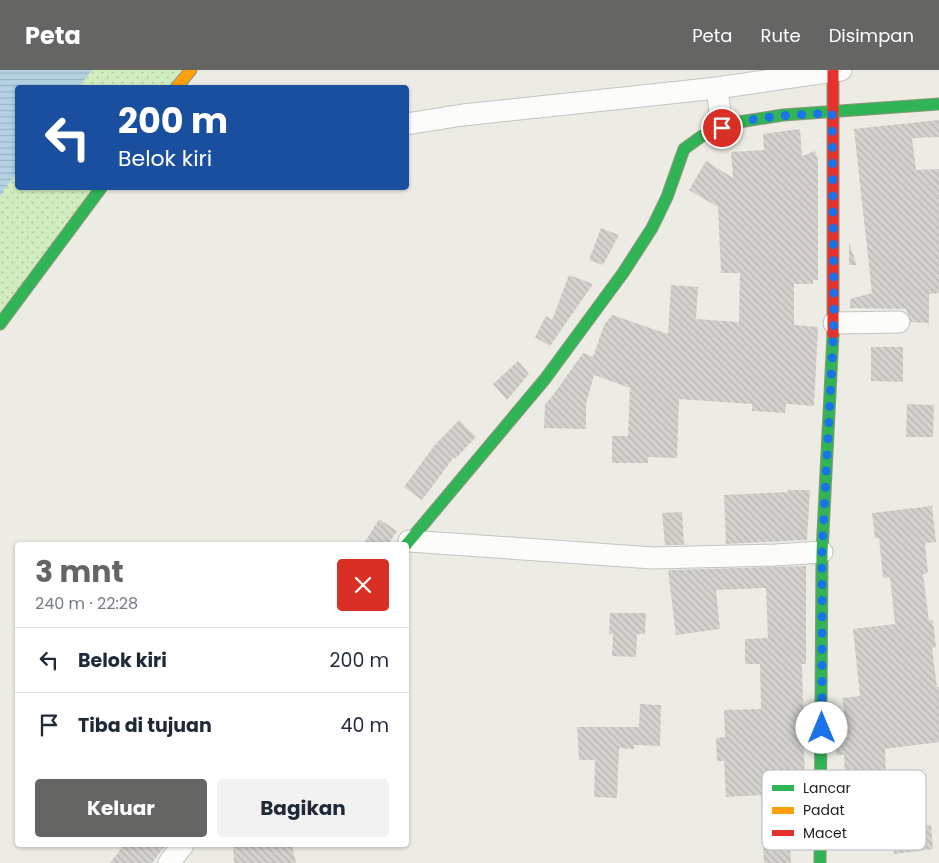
<!DOCTYPE html>
<html lang="id">
<head>
<meta charset="utf-8">
<style>
  body { margin:0; font-family:Poppins,sans-serif; background:#f2f2f3; color:#1f2937; height:100vh; display:flex; flex-direction:column; font-size:19px; white-space:nowrap }
  * { box-sizing:border-box; margin:0 }
  p { font-size:16px; color:#747a83 }
  .icon { flex:none; width:28px; height:28px; fill:none; stroke:currentColor; stroke-width:2; stroke-linecap:round; stroke-linejoin:round }
  .map { position:relative; flex:1; overflow:hidden }
  .panel { position:absolute; left:15px; top:472px; width:394px; height:305px; display:flex; flex-direction:column; background:#fff; border-radius:5px; box-shadow:0 1px 4px #0004 }
  .panel>* { flex:none }
  .banner { position:absolute; left:15px; top:15px; width:394px; height:105px; border-radius:5px; box-shadow:0 1px 4px #0004; background:#1a4fa0; color:#fff; overflow:hidden }
  .pin { position:absolute; display:grid; place-items:center; width:42px; height:42px; color:#fff; margin:-21px; border:2px solid #fff; border-radius:50%; box-shadow:0 1px 5px #0007 }
  .me { position:absolute; width:55px; margin:-28px; rotate:0deg; stroke-linejoin:round; filter:drop-shadow(0 0 4px #0008) }
  .turn { display:flex; align-items:center; gap:18px; height:105px; padding:0 20px; font-size:22px }
  .turn .icon { width:65px; height:65px; stroke-width:2.5 }
  .turn b { display:block; font-size:35px; line-height:42px }
  .round { display:grid; place-items:center; flex:none; width:52px; height:52px; border-radius:5px; background:#f2f2f3 }
  .headline { display:flex; align-items:center; justify-content:space-between; height:85px; padding:0 20px }
  h1 { font-size:30px; font-weight:700; line-height:38px; color:#656563 }
  .action { display:flex; gap:10px; margin-top:auto; padding:10px 20px }
  .action a { flex:1; height:58px; border-radius:5px; background:#656563; color:#fff; font-size:20px; font-weight:700; line-height:58px; text-align:center }
  .action a+a { background:#f2f2f3; color:#1f2937 }
  ul { padding:0; list-style:none }
  li { display:flex; align-items:center; gap:15px; height:65px; padding:0 20px; border-top:1px solid #e0e1e3 }
  li div { flex:1 }
  li b { display:block; font-size:19px }
  li em { font-style:normal }
  header { display:flex; align-items:center; gap:30px; box-sizing:border-box; height:70px; padding:0 25px; background:#656563; color:#fff }
  header strong { font-size:24px }
  nav { display:flex; gap:28px; margin-inline-start:auto; font-size:18px }
  .map>svg:first-child { display:block }
  .grass { fill:url(#grass-dots) }
  .water { fill:url(#water-rules) }
  .building { fill:url(#building-back-hatch) }
  .lines { fill:none; stroke-linecap:round; stroke-linejoin:round }
  .street-casing { stroke:#c4c4c1; stroke-width:23 }
  .fast-casing { stroke:#90967c; stroke-width:13 }
  .slow-casing { stroke:#90967c; stroke-width:13 }
  .jam-casing { stroke:#90967c; stroke-width:13 }
  .street { stroke:#fcfcfb; stroke-width:21 }
  .fast { stroke:#30b455; stroke-width:11 }
  .slow { stroke:#ff9f0a; stroke-width:11 }
  .jam { stroke:#e5322d; stroke-width:11 }
  .route { stroke:#1a73e8; stroke-width:9; stroke-dasharray:0 16.2 }
  .key { fill:#fff; stroke:#bbb; stroke-width:1 }
  .key-label { font-size:14px; fill:#1d1d1d }
</style>
</head>
<body>
<header>
<strong>Peta</strong>
<nav><a>Peta</a><a>Rute</a><a>Disimpan</a></nav>
</header>
<div class="map">
<svg width="939" height="793" viewBox="0 0 939 793">
  <defs>
    <pattern id="grass-dots" width="8" height="8" patternUnits="userSpaceOnUse" patternTransform="scale(1.25)"><rect width="8" height="8" fill="#d1edbf"/><path d="M2 2h.1M6 6h.1" fill="none" stroke="#b3cba4" stroke-width="1.8" stroke-linecap="round"/></pattern>
    <pattern id="water-rules" width="6" height="5" patternUnits="userSpaceOnUse" patternTransform="scale(1.25)"><rect width="6" height="5" fill="#b4d2e3"/><path d="M0 2.5h6" fill="none" stroke="#9ab4c2"/></pattern>
    <pattern id="building-back-hatch" width="6" height="6" patternUnits="userSpaceOnUse" patternTransform="scale(1.25)"><rect width="6" height="6" fill="#d4d2cd"/><path d="M-1 5l2 2M0 0l6 6M5-1l2 2" fill="none" stroke="#b6b4b0"/></pattern>
  </defs>
  <rect width="100%" height="100%" fill="#ecebe4"/>
  <g class="grass">
    <polygon points="92,0 192,0 176,17 79,18"/>
    <polygon points="17,102 18,118 101,118 0,254 0,126"/>
  </g>
  <polygon class="water" points="0,0 92,0 79,17 18,18 17,102 0,126"/>
  <g class="building">
    <polygon points="939,50 939,67 912,68 916,100 939,99 939,223 929,224 929,253 911,252 906,239 850,238 850,229 872,223 854,59"/>
    <polygon points="800,59 802,86 815,81 818,90 818,210 813,210 813,214 794,214 794,255 818,257 814,336 786,334 785,343 752,341 752,334 679,329 677,388 648,387 648,393 612,393 612,366 628,366 630,318 594,305 586,334 586,359 544,358 545,334 551,328 583,283 593,287 604,255 612,245 668,264 671,215 698,217 696,249 739,252 740,203 721,203 718,137 689,120 706,91 733,108 731,82 764,80 763,64"/>
    <polygon points="601,158 619,165 603,195 589,190"/>
    <polygon points="849,173 857,195 849,195"/>
    <polygon points="569,205 593,214 550,276 535,267 546,246 552,250"/>
    <polygon points="871,277 903,277 903,312 871,311"/>
    <polygon points="518,291 529,304 507,330 493,314"/>
    <polygon points="907,334 934,335 933,367 906,367"/>
    <polygon points="459,350 476,367 455,389 454,387 422,430 404,417 434,376"/>
    <polygon points="788,420 810,420 807,470 726,474 724,425 788,422"/>
    <polygon points="932,436 936,472 925,473 928,503 923,504 929,551 933,550 936,577 932,578 937,617 939,617 939,672 885,679 886,703 845,705 844,685 836,685 836,667 848,667 842,628 860,626 853,559 895,554 890,507 883,508 879,468 875,468 872,443"/>
    <polygon points="682,442 684,475 665,475 662,443"/>
    <polygon points="379,449 397,461 388,475 363,475"/>
    <polygon points="806,496 806,594 802,594 805,718 792,719 795,775 790,775 791,793 764,793 761,725 726,727 724,691 717,691 716,668 725,667 724,640 761,639 760,594 745,594 745,569 768,568 766,518 716,520 720,559 676,565 668,500"/>
    <polygon points="610,543 646,543 645,564 637,564 636,587 612,586 613,564 609,564"/>
    <polygon points="640,634 661,635 660,676 634,675 634,679 619,678 617,728 594,727 595,690 579,690 577,657 639,657"/>
    <polygon points="915,708 917,727 924,727 927,756 931,755 933,779 894,784 886,711"/>
    <polygon points="124,775 166,775 152,793 110,793"/>
    <polygon points="233,775 292,775 296,793 234,793"/>
  </g>
  <g class="lines">
    <g class="street-casing">
      <g id="street">
        <polyline points="717,18 722,58"/>
        <polyline points="406,54 463,45 717,18 841,0"/>
        <polyline points="834,253 899,252"/>
        <polyline points="409,471 653,488 776,485 822,482"/>
        <polyline points="169,793 183,775"/>
      </g>
    </g>
    <g class="fast-casing">
      <g id="fast">
        <polyline points="0,254 101,118"/>
        <polyline points="406,475 545,309 623,203 652,158 667,127 684,79 702,66 739,52 783,45 939,34"/>
        <polyline points="820,793 822,482 833,264"/>
      </g>
    </g>
    <g class="slow-casing">
      <polyline id="slow" points="176,18 191,0"/>
    </g>
    <g class="jam-casing">
      <polyline id="jam" points="833,0 833,264"/>
    </g>
    <use href="#street" class="street"/>
    <use href="#fast" class="fast"/>
    <use href="#slow" class="slow"/>
    <use href="#jam" class="jam"/>
  </g>
  <g class="lines">
    <path class="route" d="M722,58c35,-13 73,-13 110,-15l2,210 -12,229v176"/>
  </g>
  <rect x="762" y="700" width="164" height="80" rx="8" class="key"/>
  <rect x="772" y="715" width="22" height="6" fill="#30b455"/>
  <rect x="772" y="737" width="22" height="7" fill="#ff9f0a"/>
  <rect x="772" y="760" width="22" height="6" fill="#e5322d"/>
  <g class="key-label">
    <text x="803" y="723">Lancar</text>
    <text x="803" y="745">Padat</text>
    <text x="803" y="768">Macet</text>
  </g>
</svg>
<div class="pin" style="left:722px;top:58px;background:#d93025"><svg class="icon" aria-label="arrive" viewBox="0 0 24 24"><path d="M6 21V4h12l-3 4 3 4H6"/></svg></div>
<svg class="me" style="left:822px;top:658px" viewBox="-20 -20 40 40"><circle r="19" fill="#fff"/><path d="M0-13L10 11 0 6-10 11z" fill="#1a73e8"/></svg>
<div class="banner">
<div class="turn"><svg class="icon" aria-label="left" viewBox="0 0 24 24"><path d="M17 20v-9H6M10 6l-5 5 5 5"/></svg><div><b>200 m</b>Belok kiri</div></div>
</div>
<section class="panel">
<div class="headline"><div><h1>3 mnt</h1><p>240 m · 22:28</p></div><a class="round" style="background:#d93025;color:#fff"><svg class="icon" aria-label="close" viewBox="0 0 24 24"><path d="M6 6l12 12M18 6L6 18"/></svg></a></div>
<ul>
<li><svg class="icon" aria-label="left" viewBox="0 0 24 24"><path d="M17 20v-9H6M10 6l-5 5 5 5"/></svg><div><b>Belok kiri</b></div><em>200 m</em></li>
<li><svg class="icon" aria-label="arrive" viewBox="0 0 24 24"><path d="M6 21V4h12l-3 4 3 4H6"/></svg><div><b>Tiba di tujuan</b></div><em>40 m</em></li>
</ul>
<div class="action"><a>Keluar</a><a>Bagikan</a></div>
</section>
</div>
</body>
</html>
